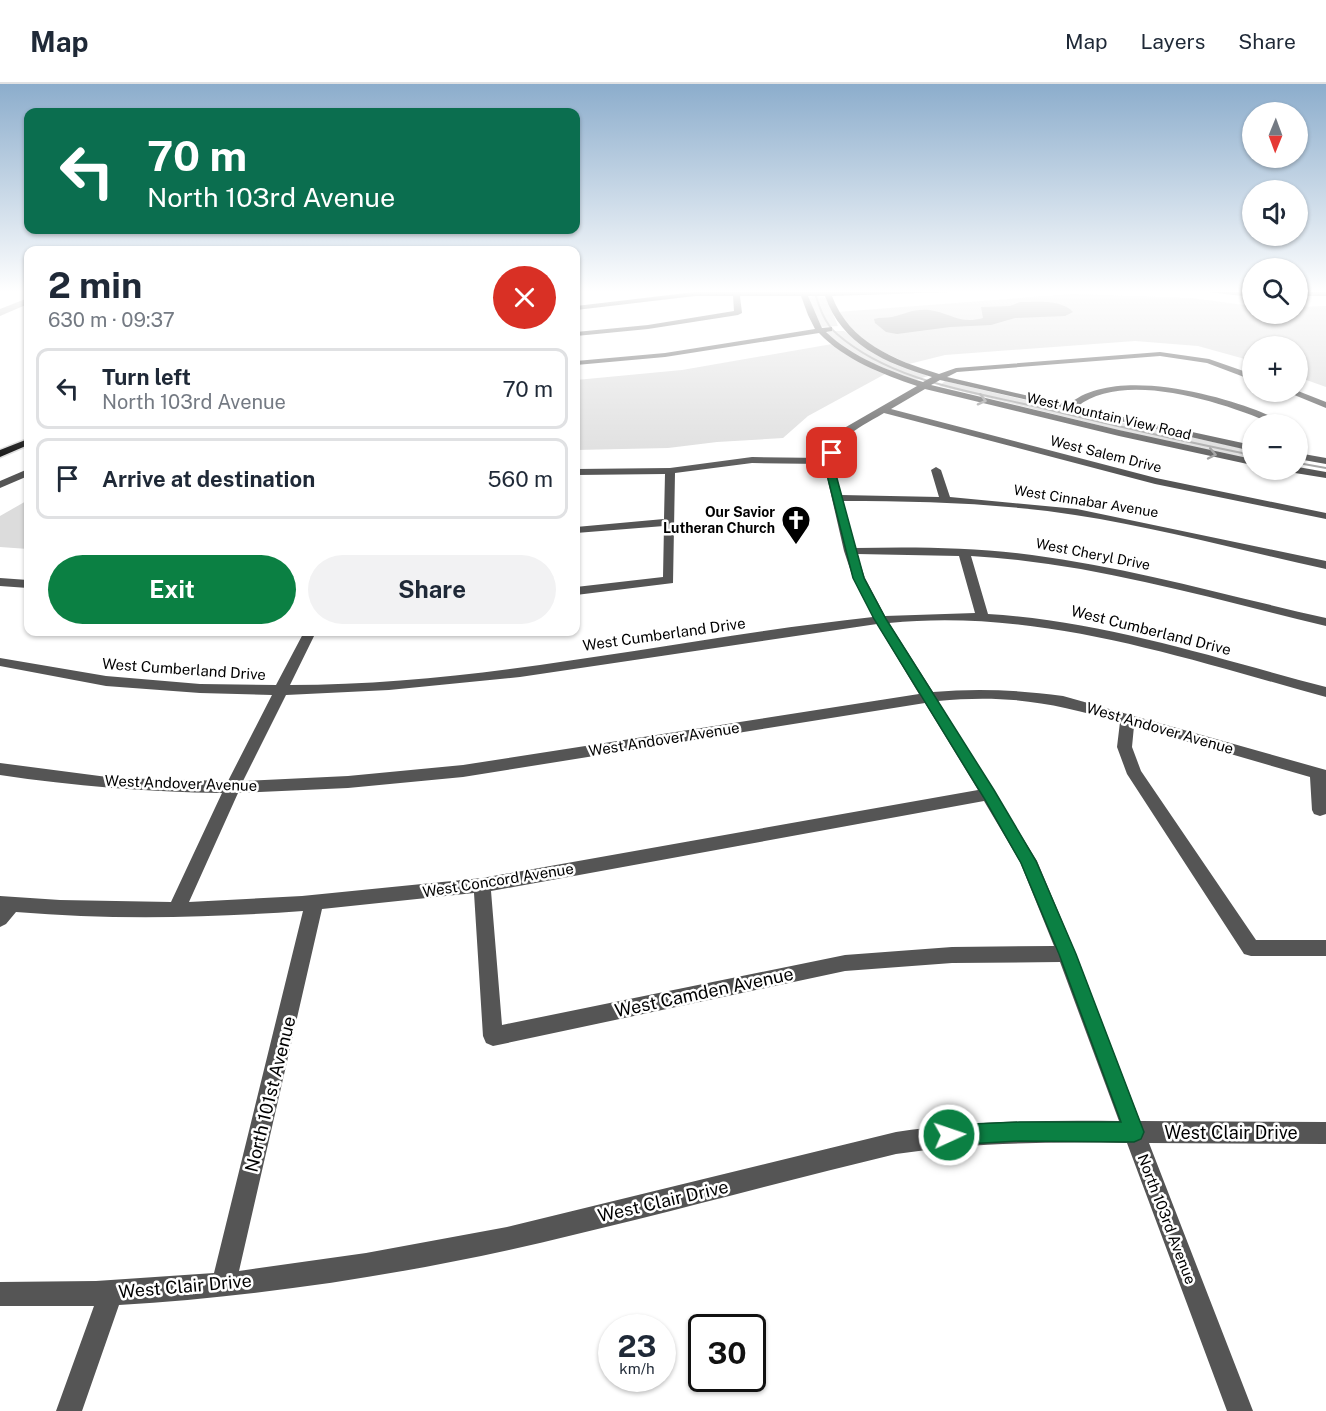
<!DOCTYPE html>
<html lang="en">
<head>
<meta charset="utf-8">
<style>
  body { margin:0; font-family:"Public Sans",sans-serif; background:#f2f2f3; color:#1f2937; height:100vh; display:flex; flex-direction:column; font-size:22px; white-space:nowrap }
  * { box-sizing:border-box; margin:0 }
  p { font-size:20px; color:#747a83 }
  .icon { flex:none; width:33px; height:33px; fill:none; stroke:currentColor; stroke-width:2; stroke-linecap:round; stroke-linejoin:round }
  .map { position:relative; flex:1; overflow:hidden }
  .drawer { position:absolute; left:24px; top:162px; width:556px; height:390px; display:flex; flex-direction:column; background:#fff; border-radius:12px; box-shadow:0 2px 4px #0004 }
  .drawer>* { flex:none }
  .banner { position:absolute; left:24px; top:24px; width:556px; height:126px; border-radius:12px; box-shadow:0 2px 4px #0004; background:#0b6e4f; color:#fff; overflow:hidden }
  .needle { width:39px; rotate:181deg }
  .fabs { position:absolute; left:1242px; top:18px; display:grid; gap:12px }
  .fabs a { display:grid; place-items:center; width:66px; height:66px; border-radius:50%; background:#fff; box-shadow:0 2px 4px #0004; font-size:30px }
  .speed { position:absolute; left:598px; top:1230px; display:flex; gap:12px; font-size:30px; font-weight:700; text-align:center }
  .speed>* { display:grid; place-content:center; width:78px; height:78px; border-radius:50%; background:#fff; box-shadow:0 2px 4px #0004; line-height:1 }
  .speed small { font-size:15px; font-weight:400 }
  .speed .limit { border:3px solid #111; border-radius:9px; background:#fff; color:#111 }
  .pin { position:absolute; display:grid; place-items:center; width:51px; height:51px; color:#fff; margin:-26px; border-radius:12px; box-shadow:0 3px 9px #0006 }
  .me { position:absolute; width:66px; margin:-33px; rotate:87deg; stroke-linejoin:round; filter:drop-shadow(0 0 4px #0008) }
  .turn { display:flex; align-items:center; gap:21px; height:126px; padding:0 24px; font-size:27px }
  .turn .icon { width:78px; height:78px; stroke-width:2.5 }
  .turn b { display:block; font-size:42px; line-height:51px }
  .round { display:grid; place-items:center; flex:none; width:63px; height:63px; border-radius:32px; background:#f2f2f3 }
  .headline { display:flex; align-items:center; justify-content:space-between; height:102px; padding:0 24px }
  h1 { font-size:36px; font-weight:700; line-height:45px }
  .button { display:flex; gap:12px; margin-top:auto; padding:12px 24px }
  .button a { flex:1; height:69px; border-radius:36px; background:#0b8043; color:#fff; font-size:24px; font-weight:700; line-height:69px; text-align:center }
  .button a+a { background:#f2f2f3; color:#1f2937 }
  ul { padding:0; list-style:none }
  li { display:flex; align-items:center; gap:18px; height:81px; margin:0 12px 9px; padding:0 12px; border:3px solid #e0e1e3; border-radius:12px }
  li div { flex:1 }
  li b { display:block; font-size:22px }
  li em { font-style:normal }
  header { display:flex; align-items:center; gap:36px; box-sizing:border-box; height:84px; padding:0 30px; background:#fff; border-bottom:2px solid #e0e1e3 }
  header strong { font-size:28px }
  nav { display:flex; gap:33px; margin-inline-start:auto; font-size:21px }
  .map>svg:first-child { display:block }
  .green { fill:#dcdcdc }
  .water { fill:#a3a3a3 }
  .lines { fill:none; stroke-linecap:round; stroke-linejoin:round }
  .stream { stroke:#a3a3a3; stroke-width:2 }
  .river { fill:#a3a3a3; fill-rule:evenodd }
  .major-casing { stroke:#dbdbdb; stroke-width:3 }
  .minor { fill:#555; fill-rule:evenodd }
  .major { fill:#000; fill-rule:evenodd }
  .oneway { stroke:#999 }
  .route { fill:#0b8043; stroke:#07532c; stroke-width:1.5 }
  .labels { text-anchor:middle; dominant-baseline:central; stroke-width:5; stroke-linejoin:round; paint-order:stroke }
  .far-street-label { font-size:14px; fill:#000; stroke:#fff }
  .far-poi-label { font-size:14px; font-weight:bold; fill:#000; stroke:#fff; text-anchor:end }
  .street-label { font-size:15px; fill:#000; stroke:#fff }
  .near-street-label { font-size:18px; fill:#000; stroke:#fff }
</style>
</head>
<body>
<header>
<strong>Map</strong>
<nav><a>Map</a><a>Layers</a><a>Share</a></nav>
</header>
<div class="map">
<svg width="1326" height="1327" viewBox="0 0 1326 1327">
  <rect width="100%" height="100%" fill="#fff"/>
  <g class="green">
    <polygon points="1073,210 1191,214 1252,222 1252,230 1298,230 1298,223 1326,222 1326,303 1298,293 1298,262 1252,262 1252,277 1198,262 1135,257 945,271 909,280 881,267 856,252 837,228"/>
    <polygon points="813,212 826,214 838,242 820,243 808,214"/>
    <path d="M831,247h13l19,14 65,31 -12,4c-31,-11 -65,-23 -90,-47z"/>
    <polygon points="832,260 887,289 808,332 783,354 717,358 668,364 576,366 576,296 682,286"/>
    <polygon points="945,297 1141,343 1252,366 1252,376 1188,363 939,302"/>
    <polygon points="28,416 28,465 0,463 0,432"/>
  </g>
  <path class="water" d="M1020,218c16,0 42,-3 53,10l-8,4 -50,2 -24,7 -41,2 -53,7 -11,-2 -11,-9 -1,-4c6,-2 12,-1 18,-2 15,-3 19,-8 37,-7 20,2 30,15 54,8l-2,-11 29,-1z"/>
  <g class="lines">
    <g class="stream">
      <path d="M814,206c5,16 10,33 23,44 55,48 137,58 205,74 70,17 140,33 210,47"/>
      <polyline points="1298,379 1326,384"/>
    </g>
    <polygon class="river" points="28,214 28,220 0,232 0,225"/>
    <g class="major-casing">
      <polygon id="major" points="28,355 28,361 0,373 0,366"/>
    </g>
    <g class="minor">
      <path d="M733,206h6l1,2 214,-2 -3,2 -119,4c17,46 62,64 107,78l17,-6 204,-16 49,7 43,15v6l-45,-17 -47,-7 -203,16 -10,5 121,28c42,-38 141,-13 188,5 9,4 21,8 29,14h-12c-48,-21 -150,-55 -196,-17l175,38v6l-312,-71 -9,5 188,45 133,29v6l-133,-29 -194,-47 -34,20 265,69 170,35v6l-171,-35 -271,-71c-43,25 -57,29 -43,82l98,2 -8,-27 5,-3 5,3 9,27 127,12 249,52v8c-83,-18 -166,-41 -251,-54 -77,-12 -155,-14 -232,-14l12,47c59,-1 118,-1 177,7 100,13 196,41 294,63v8c-117,-28 -234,-63 -355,-70l17,58c116,7 227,44 338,73v10c-143,-39 -287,-89 -437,-74l44,69c44,-4 86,-2 130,4l263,74v44l-6,2 -6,-2 -2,-4 -2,-33 -176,-51 -2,21 9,24 115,169h70v16h-75l-7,-2 -117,-180 -10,-27 3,-25c-66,-19 -113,-28 -182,-21l99,160 39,93 64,167 186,1v22l-177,-1 104,268h-26l-100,-268c-78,-1 -154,-1 -231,11 -129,31 -257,67 -387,96 -128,28 -259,47 -390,55l-37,106h-26l38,-105h-94v-24l96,-1 118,-8 89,-362c-96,7 -191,9 -287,1l-10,12 -6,3v-31l60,4 111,2 51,-109c-75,-1 -148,-7 -222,-18v-12l115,15 113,3 44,-86 -72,-2 -94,-7 -106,-20v-8l106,18 94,8 76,1 28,-53h12l-26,53c197,0 388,-47 583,-68l-20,-39 -9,-27 -20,-87 -72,-1 -77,10 -2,110 -97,12v-8l87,-10 1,-51 -88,7v-6l88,-8 1,-45 -89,1v-6l94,-1 82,-11 73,1 7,-17 14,-14 71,-41c-35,-12 -72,-26 -98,-53l-154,24 -89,8v-4l89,-8 150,-24 -7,-14 -7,-19h-61l2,17 -4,2 -90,14 -72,7v-4l72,-7 86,-14 -1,-15h-38l-119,14v-4l119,-14h38zM808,212h17c17,49 61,67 107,81l-9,5c-34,-11 -71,-25 -97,-50l6,-1v-4l-10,1 -1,-2zM857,470l102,2 16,57 -90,3 -20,-38zM877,540l42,70 -456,71 -115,11 -105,5 43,-86 103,-5 131,-13zM925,619l53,87 -496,88 -180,18 -113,6 49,-109 110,-5 115,-11zM984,717l36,61 34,84 -102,1 -107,8 -343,70 -11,-134zM474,809l9,143 3,7 7,3 352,-75 107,-8 108,-1 59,159c-75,-1 -149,0 -223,11l-389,95 -141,26 -127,18 83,-362z"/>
      <polygon points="1205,206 1252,209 1252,213 1208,208"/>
      <rect x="1298" y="208" width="28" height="4"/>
      <polygon points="1298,307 1326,318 1326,324 1287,308"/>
      <polygon points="1298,369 1326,374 1326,380 1298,375"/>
      <polygon points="1298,383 1326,388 1326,394 1295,389 1290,386 1298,386"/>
      <polygon points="28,385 28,392 0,404 0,397"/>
      <polygon points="0,494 28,496 28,504 0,502"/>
    </g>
    <use href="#major" class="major"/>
  </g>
  <defs><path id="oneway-chevron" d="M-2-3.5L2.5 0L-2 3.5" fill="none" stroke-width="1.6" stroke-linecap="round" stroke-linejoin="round" transform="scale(1.5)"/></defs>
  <g class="oneway">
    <use href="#oneway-chevron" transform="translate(982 316) rotate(14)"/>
    <use href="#oneway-chevron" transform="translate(1212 370) rotate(12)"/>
  </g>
  <linearGradient id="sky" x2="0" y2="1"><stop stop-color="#8cadcc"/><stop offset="0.53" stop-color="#fff"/><stop offset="1" stop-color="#fff" stop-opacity="0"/></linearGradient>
  <rect width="1326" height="391" fill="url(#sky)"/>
  <polygon class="route" points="828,367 836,369 834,377 835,387 864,494 886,535 994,706 1036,777 1076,870 1144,1048 1141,1055 1134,1058 1020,1057 949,1061 942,1058 939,1051 942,1044 949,1041 1020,1038 1121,1038 1059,870 1021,779 984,714 874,535 853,494 826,387 825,377"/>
  <defs>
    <g id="church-pin" transform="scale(1.5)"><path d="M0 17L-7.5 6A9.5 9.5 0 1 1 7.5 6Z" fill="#000" stroke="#fff"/><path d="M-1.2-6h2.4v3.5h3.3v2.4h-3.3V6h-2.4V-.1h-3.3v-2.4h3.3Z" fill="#fff"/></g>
  </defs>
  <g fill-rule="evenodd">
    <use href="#church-pin" x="796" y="436"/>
  </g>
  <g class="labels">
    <g class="far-street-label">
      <text transform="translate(1109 332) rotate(13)">West Mountain View Road</text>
      <text transform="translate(1106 370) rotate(14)">West Salem Drive</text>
      <text transform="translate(1086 417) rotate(9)">West Cinnabar Avenue</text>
      <text transform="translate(1093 470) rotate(11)">West Cheryl Drive</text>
    </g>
    <g class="far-poi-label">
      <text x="775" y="428">Our Savior<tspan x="775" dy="16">Lutheran Church</tspan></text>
    </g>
    <g class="street-label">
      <text transform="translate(1151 546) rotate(14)">West Cumberland Drive</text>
      <text transform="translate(664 550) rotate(-8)">West Cumberland Drive</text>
      <text transform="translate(184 585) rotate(4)">West Cumberland Drive</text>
      <text transform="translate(1160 644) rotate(16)">West Andover Avenue</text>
      <text transform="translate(664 655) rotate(-9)">West Andover Avenue</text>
      <text transform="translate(181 699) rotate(2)">West Andover Avenue</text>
      <text transform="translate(498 796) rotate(-9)">West Concord Avenue</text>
      <text transform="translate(1167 1135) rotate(69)">North 103rd Avenue</text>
    </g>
    <g class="near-street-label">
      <text transform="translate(704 908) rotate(-12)">West Camden Avenue</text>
      <text transform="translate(270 1010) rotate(-76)">North 101st Avenue</text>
      <text x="1231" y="1048">West Clair Drive</text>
      <text transform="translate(663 1117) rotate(-13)">West Clair Drive</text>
      <text transform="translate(185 1202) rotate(-5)">West Clair Drive</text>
    </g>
  </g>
</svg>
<div class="fabs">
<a><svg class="needle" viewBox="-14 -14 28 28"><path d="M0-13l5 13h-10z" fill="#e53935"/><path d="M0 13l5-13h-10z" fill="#747a83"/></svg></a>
<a><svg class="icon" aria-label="sound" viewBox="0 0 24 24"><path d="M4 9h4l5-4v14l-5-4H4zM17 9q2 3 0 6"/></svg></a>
<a><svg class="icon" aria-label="search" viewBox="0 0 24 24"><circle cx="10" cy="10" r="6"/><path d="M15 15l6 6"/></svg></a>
<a>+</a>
<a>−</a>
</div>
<div class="speed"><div>23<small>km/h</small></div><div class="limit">30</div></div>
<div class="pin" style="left:832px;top:369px;background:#d93025"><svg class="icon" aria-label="arrive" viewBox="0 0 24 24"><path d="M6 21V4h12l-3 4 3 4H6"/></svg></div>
<svg class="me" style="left:949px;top:1051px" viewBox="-20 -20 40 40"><circle r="17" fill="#0b8043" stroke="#fff" stroke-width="3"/><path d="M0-11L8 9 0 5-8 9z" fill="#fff"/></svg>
<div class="banner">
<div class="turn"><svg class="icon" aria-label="left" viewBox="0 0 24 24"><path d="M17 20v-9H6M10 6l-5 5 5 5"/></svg><div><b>70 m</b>North 103rd Avenue</div></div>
</div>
<section class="drawer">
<div class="headline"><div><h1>2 min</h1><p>630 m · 09:37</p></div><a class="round" style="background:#d93025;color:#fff"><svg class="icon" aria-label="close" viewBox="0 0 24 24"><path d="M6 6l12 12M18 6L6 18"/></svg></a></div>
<ul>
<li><svg class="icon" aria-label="left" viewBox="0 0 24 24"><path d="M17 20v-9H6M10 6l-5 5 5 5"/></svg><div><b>Turn left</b><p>North 103rd Avenue</p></div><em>70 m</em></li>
<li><svg class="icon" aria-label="arrive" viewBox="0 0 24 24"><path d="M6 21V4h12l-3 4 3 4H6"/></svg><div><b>Arrive at destination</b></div><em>560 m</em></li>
</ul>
<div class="button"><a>Exit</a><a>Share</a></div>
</section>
</div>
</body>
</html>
